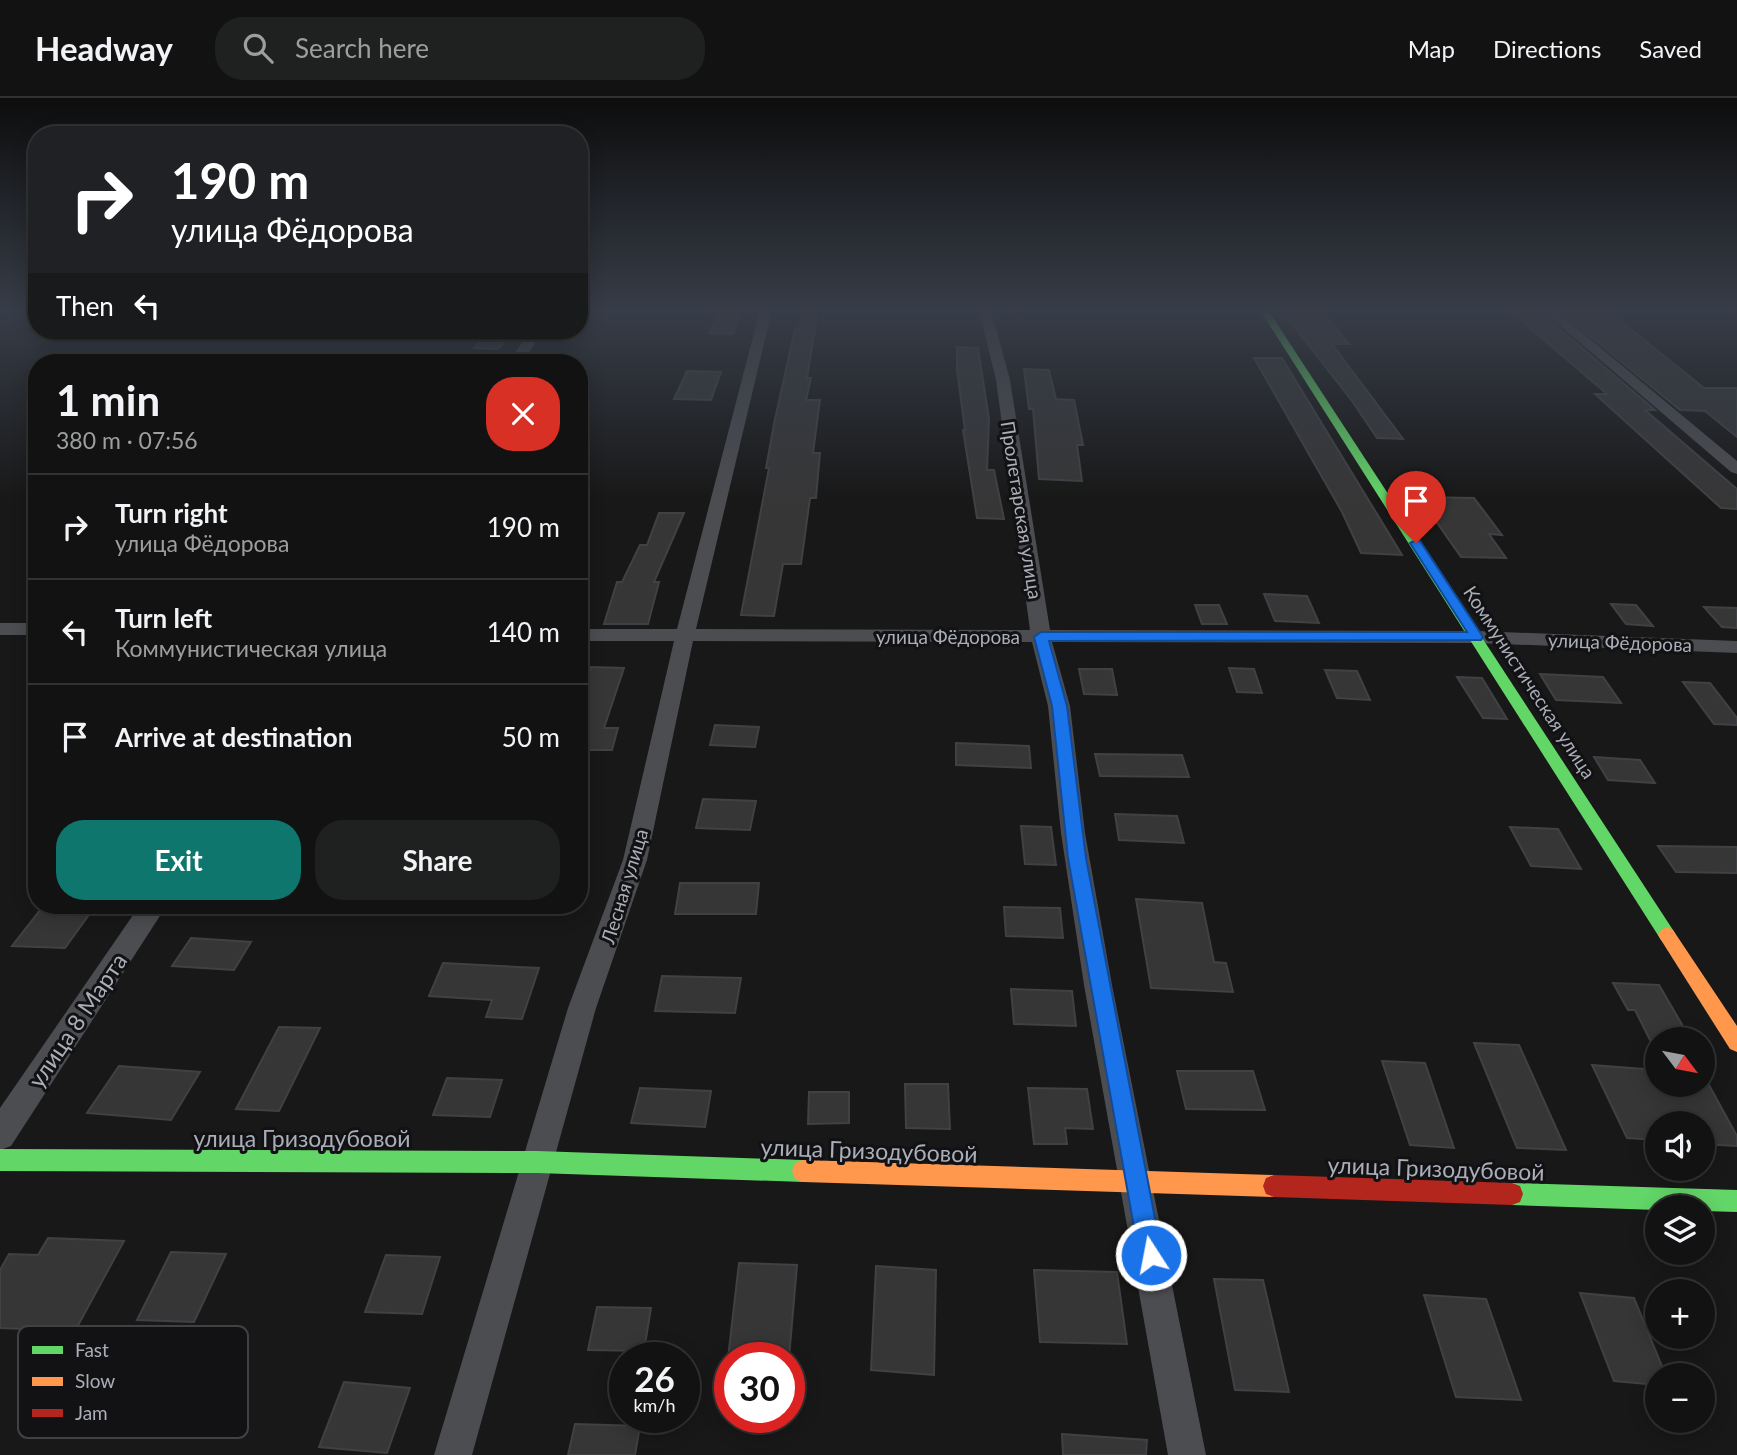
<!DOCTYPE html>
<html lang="en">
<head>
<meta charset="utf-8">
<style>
  body { margin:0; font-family:Lato,sans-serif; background:#1f2020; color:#f1f3f6; height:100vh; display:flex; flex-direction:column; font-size:26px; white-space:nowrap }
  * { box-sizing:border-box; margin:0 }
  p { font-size:23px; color:#9c9e9f }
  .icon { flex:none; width:38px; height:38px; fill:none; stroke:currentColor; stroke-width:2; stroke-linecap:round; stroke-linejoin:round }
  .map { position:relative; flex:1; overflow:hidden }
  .sheet { position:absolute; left:28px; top:256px; width:560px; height:560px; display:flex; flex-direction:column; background:#121212; border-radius:28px; box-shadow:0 4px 18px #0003,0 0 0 2px #313232 }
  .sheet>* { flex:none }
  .top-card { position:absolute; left:28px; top:28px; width:560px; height:214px; border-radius:28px; box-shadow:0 4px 18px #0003,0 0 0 2px #313232; background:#202124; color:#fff; overflow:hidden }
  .needle { width:46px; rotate:122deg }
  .controls { position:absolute; left:1645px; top:929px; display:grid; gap:14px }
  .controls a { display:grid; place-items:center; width:70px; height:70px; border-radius:50%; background:#121212; box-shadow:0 4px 18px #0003,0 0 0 2px #313232; font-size:35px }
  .speed { position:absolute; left:609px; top:1244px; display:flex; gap:14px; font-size:35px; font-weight:700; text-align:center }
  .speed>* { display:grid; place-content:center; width:91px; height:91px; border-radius:50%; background:#121212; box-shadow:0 4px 18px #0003,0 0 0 2px #313232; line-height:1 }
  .speed small { font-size:18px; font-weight:400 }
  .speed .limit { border:10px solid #d22; background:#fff; color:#111 }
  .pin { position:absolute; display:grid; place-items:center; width:60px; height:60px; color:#fff; margin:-72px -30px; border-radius:50% 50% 50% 0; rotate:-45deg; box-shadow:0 0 7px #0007 }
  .pin .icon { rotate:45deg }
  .me { position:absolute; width:77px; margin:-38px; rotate:349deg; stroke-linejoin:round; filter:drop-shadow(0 0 5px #0008) }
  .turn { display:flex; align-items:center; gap:24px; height:147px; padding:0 28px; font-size:32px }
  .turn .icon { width:91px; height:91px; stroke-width:2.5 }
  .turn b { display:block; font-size:49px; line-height:60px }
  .then { display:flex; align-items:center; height:66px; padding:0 28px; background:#0003; gap:14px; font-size:26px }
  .round { display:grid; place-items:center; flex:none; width:74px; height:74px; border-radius:28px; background:#1f2020 }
  .summary { display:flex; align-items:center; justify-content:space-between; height:119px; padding:0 28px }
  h1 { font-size:42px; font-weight:700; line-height:52px }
  .button { display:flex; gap:14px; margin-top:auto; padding:14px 28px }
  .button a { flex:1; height:80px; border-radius:28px; background:#0f766e; color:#fff; font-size:28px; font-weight:700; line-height:80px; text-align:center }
  .button a+a { background:#1f2020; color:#f1f3f6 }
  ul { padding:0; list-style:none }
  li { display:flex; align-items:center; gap:21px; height:105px; padding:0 28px; border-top:2px solid #313232 }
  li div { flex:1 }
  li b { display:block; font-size:26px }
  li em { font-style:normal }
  header { display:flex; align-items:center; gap:42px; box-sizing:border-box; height:98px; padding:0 35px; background:#121212; border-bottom:2px solid #313232 }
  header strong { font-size:33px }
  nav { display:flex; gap:38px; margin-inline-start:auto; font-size:24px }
  .search { width:490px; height:63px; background:#1f2020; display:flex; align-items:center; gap:18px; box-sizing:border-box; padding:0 24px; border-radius:28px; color:#9c9e9f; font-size:26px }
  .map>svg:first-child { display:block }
  .building { fill:#363637; stroke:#404144; stroke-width:2 }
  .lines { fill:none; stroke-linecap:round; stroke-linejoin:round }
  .street { fill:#4c4d51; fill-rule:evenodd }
  .fast { fill:#63d668; fill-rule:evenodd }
  .slow { fill:#ff974d; fill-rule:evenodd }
  .jam { fill:#b3261e; fill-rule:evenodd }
  .route { fill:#1a73e8; stroke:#114b97; stroke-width:2 }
  .labels { text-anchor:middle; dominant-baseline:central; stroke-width:6; stroke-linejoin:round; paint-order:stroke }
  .street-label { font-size:19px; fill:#aaaeb8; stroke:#121214 }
  .near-street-label { font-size:23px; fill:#aaaeb8; stroke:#121214 }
  .key { fill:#121214; stroke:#404145; stroke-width:2 }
  .key-label { font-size:19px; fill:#aaaeb8 }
</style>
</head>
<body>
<header>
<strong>Headway</strong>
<div class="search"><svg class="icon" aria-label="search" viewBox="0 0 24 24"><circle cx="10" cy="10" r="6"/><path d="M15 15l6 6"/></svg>Search here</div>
<nav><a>Map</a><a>Directions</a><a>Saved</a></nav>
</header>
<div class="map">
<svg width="1737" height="1357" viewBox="0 0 1737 1357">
  <rect width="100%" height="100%" fill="#181818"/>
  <g class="building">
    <polygon points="805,212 818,212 807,280 811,280 806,302 820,302 813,355 820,355 816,400 810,400 801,466 783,466 774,518 741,517 769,370 766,370 774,326 795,230 799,231"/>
    <polygon points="1289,212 1322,212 1349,246 1332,246 1403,341 1377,340 1352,303 1285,217 1292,217"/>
    <polygon points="721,213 741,214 733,236 709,235"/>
    <polygon points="1510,213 1540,214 1655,312 1645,312 1737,391 1737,411 1721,410 1595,296 1607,296"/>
    <polygon points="1561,214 1612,216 1704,290 1737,290 1737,339 1705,313 1680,312"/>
    <polygon points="490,233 514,233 498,251 474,250"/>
    <polygon points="957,249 978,250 989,321 987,372 994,372 1004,421 977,420 963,332 965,332 957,272"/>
    <polygon points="1254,260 1282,260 1402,457 1361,455 1342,414"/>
    <polygon points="1024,271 1049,272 1056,301 1074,302 1083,347 1077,347 1082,383 1039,381 1033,311 1029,311"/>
    <polygon points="687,273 721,274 711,302 674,301"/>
    <polygon points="1419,399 1474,400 1502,437 1489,436 1506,460 1461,459"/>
    <polygon points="659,415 684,415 654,484 659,484 648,526 604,526 617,484 622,484 640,447 647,447"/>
    <polygon points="1264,496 1307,498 1319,525 1275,523"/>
    <polygon points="1611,506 1636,507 1653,528 1626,526"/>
    <polygon points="1195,507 1219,507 1227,526 1202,526"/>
    <polygon points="1704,509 1737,510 1737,530 1722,529"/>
    <polygon points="591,569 624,570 604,630 618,630 612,652 579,652 579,601"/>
    <polygon points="1229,570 1254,571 1262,595 1237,594"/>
    <polygon points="1079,571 1112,571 1117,597 1084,596"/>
    <polygon points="1325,572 1357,573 1370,602 1337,600"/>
    <polygon points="1540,576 1603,579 1621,605 1556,602"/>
    <polygon points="1457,579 1482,580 1507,621 1483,620"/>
    <polygon points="1683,584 1710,585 1737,620 1737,627 1714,626"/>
    <polygon points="715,627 759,629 755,649 710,647"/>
    <polygon points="956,645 1029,648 1031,670 956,667"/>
    <polygon points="1095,656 1182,657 1189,679 1100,678"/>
    <polygon points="1594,659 1640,662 1655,685 1608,682"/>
    <polygon points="703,701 756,703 750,732 696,730"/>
    <polygon points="1115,716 1177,718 1184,745 1119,742"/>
    <polygon points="1021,728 1051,729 1056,767 1025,766"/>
    <polygon points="1510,729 1558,731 1581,771 1531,768"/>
    <polygon points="1658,748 1737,749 1737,775 1676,774"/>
    <polygon points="680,785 759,785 756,816 675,816"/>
    <polygon points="1136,801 1202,805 1214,864 1226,865 1233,894 1151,890"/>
    <polygon points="44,807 96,807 65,850 12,848"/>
    <polygon points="1004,809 1060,810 1063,840 1006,838"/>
    <polygon points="191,840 251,844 234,872 172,868"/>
    <polygon points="443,865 539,870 522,921 486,919 492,902 429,898"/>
    <polygon points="662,878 741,880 735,915 655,913"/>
    <polygon points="1613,885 1659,887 1691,942 1650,942 1635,912 1628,912"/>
    <polygon points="1011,891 1072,893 1076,928 1014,926"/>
    <polygon points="279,929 320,930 279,1013 236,1011"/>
    <polygon points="1474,945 1519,947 1566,1052 1517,1050"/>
    <polygon points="1382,963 1425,965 1454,1050 1410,1047"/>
    <polygon points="1592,967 1657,972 1657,987 1709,987 1737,1038 1737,1048 1703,1046 1703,1026 1657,1026 1657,1042 1627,1040"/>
    <polygon points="119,968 200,974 171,1022 87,1015"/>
    <polygon points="1177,973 1253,973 1265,1012 1186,1011"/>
    <polygon points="447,980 502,982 490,1019 433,1017"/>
    <polygon points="905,986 948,986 950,1031 906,1030"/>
    <polygon points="640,990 711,993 705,1029 631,1025"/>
    <polygon points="1028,990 1087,991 1093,1031 1065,1030 1067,1046 1034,1046"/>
    <polygon points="809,994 849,994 849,1025 808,1026"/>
    <polygon points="48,1140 124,1143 75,1233 0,1230 0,1172 9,1156 38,1157"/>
    <polygon points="171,1154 226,1156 194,1224 137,1222"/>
    <polygon points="386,1157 440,1159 422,1216 365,1214"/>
    <polygon points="739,1165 797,1167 789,1260 728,1260"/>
    <polygon points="876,1168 936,1172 934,1277 871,1272"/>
    <polygon points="1034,1172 1117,1174 1127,1246 1040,1244"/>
    <polygon points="1214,1181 1263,1182 1289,1294 1235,1292"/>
    <polygon points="1580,1195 1634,1200 1666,1278 1657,1278 1657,1287 1614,1283"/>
    <polygon points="1424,1197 1486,1201 1521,1302 1456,1299"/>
    <polygon points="597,1209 651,1210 644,1253 588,1252"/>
    <polygon points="344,1284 410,1290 387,1355 319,1349"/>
    <polygon points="575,1326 640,1328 635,1357 568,1357"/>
    <polygon points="1062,1336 1147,1342 1146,1357 1063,1357"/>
  </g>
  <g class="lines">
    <g class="street">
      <polygon points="760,212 772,212 696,531 1030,532 996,282 979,212 991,212 1010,282 1050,532 1476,533 1737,543 1737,555 1476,545 1052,544 1070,608 1085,735 1112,887 1206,1357 1168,1357 1084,887 1061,735 1048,608 1032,544 693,543 647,762 596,910 472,1357 434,1357 568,910 623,762 674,543 579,543 579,531 677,531"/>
      <polygon points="1542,212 1555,212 1737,363 1737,376 1731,374"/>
      <polygon points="530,233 541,236 523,264 509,264"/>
      <rect x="0" y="525" width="37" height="12"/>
      <polygon points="140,807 167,807 11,1048 0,1052 0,1010"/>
    </g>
    <g class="fast">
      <polygon points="1260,212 1268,212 1673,832 1676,837 1673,842 1667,845 1661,842"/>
      <polygon points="0,1051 537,1053 803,1062 811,1065 814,1073 811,1081 803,1084 537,1075 0,1073"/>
      <polygon points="1512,1085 1737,1092 1737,1114 1703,1113 1703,1110 1657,1110 1657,1112 1512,1107 1504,1104 1501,1096 1504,1088"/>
    </g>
    <g class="slow">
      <polygon points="1667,829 1673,832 1737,928 1737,954 1730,951 1661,842 1658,837 1661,832"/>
      <polygon points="803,1062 1274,1077 1282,1080 1285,1088 1282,1096 1274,1099 803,1084 795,1081 792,1073 795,1065"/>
    </g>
    <polygon class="jam" points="1274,1077 1512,1085 1520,1088 1523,1096 1520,1104 1512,1107 1274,1099 1266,1096 1263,1088 1266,1080"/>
  </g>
  <linearGradient id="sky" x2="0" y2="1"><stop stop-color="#0d0d0d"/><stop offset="0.53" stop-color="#373d48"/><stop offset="1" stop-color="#373d48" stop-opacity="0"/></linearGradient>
  <rect width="1737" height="402" fill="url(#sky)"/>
  <polygon class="route" points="1416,442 1420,443 1483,539 1481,542 1049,543 1067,608 1086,760 1162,1157 1159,1166 1151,1169 1142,1166 1139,1157 1068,760 1052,608 1034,539 1041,534 1467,534 1410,445"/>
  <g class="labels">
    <g class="street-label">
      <text transform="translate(1022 412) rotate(81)">Пролетарская улица</text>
      <text x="948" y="538">улица Фёдорова</text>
      <text transform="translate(1620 544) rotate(2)">улица Фёдорова</text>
      <text transform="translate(1530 584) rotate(57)">Коммунистическая улица</text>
      <text transform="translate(624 788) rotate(-73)">Лесная улица</text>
    </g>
    <g class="near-street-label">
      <text transform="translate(77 922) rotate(-56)">улица 8 Марта</text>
      <text x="302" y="1040">улица Гризодубовой</text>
      <text transform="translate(869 1052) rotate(2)">улица Гризодубовой</text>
      <text transform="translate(1436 1070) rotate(2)">улица Гризодубовой</text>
    </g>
  </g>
  <rect x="18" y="1228" width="230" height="112" rx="10" class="key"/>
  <rect x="32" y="1248" width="31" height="8" fill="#63d668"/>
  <rect x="32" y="1279" width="31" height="9" fill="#ff974d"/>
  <rect x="32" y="1311" width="31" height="8" fill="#b3261e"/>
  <g class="key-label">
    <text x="75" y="1259">Fast</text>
    <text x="75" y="1290">Slow</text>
    <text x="75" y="1322">Jam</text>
  </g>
</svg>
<div class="controls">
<a><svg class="needle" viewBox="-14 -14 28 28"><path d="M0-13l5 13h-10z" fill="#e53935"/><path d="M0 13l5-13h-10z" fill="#9c9e9f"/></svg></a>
<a><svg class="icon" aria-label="sound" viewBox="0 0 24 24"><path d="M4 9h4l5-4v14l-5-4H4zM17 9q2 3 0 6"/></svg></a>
<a><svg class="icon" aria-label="layers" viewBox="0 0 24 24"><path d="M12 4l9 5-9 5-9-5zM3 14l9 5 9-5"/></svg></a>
<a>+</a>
<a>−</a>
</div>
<div class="speed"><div>26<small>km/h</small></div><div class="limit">30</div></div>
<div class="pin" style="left:1416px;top:445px;background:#d93025"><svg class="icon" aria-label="arrive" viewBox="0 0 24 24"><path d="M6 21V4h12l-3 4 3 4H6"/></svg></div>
<svg class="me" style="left:1151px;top:1157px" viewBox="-20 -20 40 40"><circle r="17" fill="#1a73e8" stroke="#fff" stroke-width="3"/><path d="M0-11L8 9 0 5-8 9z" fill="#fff"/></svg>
<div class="top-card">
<div class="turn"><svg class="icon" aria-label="right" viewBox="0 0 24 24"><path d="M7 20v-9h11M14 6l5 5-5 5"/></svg><div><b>190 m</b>улица Фёдорова</div></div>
<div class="then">Then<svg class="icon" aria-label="left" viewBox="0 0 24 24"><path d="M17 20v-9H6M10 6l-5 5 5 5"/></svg></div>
</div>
<section class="sheet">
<div class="summary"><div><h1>1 min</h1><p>380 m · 07:56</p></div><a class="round" style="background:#d93025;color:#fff"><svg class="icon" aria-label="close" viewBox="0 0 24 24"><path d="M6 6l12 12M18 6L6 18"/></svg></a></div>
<ul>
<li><svg class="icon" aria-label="right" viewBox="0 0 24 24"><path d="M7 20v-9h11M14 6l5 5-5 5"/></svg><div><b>Turn right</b><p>улица Фёдорова</p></div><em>190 m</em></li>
<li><svg class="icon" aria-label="left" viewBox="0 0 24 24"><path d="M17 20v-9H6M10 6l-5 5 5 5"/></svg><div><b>Turn left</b><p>Коммунистическая улица</p></div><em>140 m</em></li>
<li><svg class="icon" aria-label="arrive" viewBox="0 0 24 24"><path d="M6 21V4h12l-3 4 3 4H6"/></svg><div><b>Arrive at destination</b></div><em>50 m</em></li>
</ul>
<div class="button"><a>Exit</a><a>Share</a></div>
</section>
</div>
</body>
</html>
